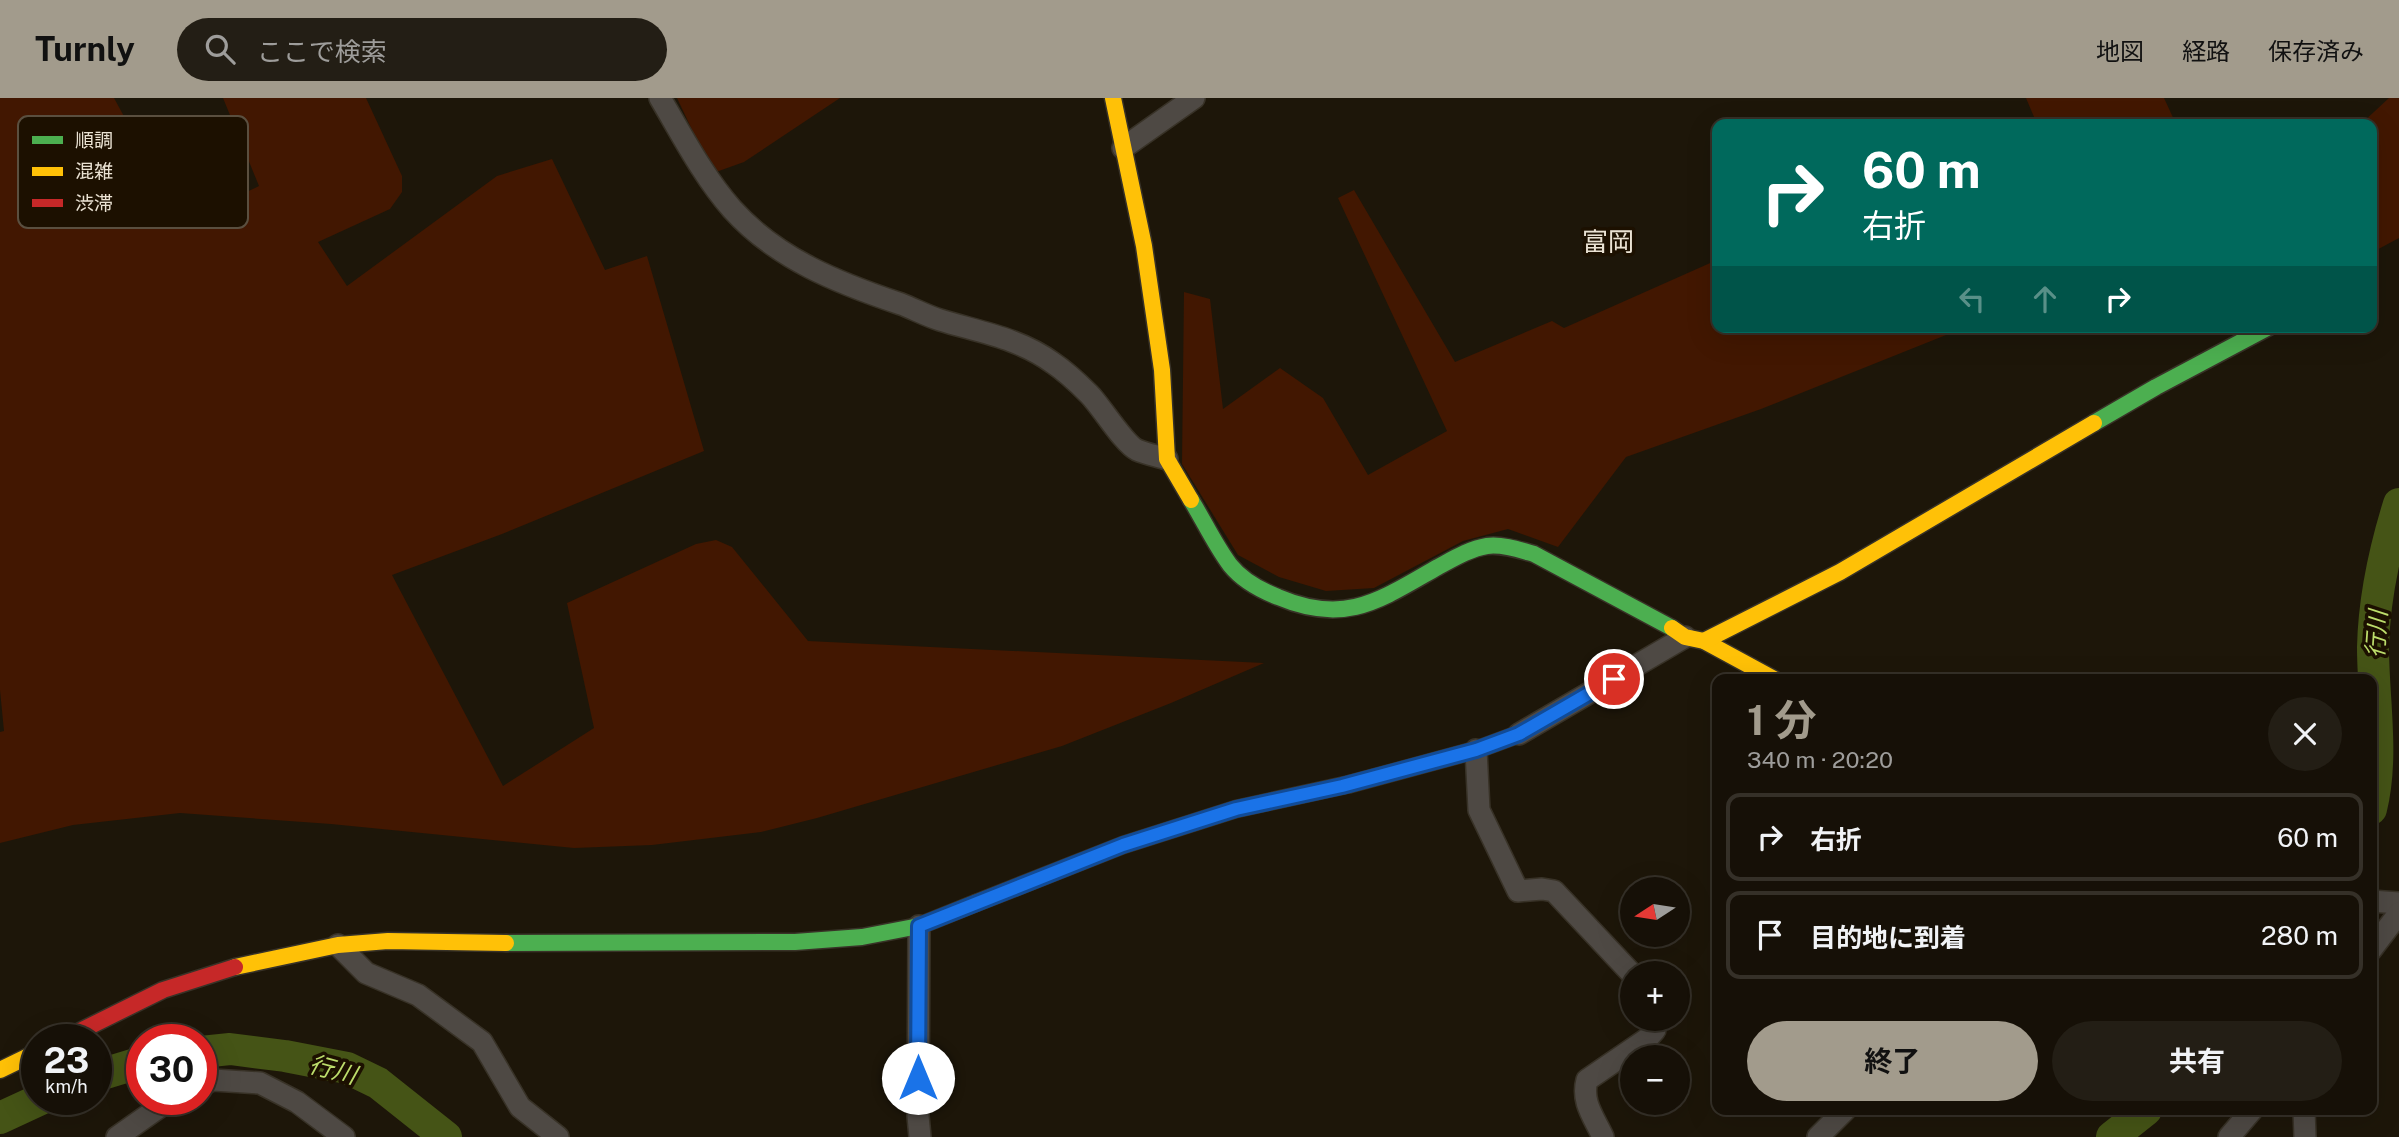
<!DOCTYPE html>
<html lang="ja">
<head>
<meta charset="utf-8">
<style>
  body { margin:0; font-family:"Public Sans","Noto Sans JP",sans-serif; background:#231e15; color:#f1f3f6; height:100vh; display:flex; flex-direction:column; font-size:26px; white-space:nowrap }
  * { box-sizing:border-box; margin:0 }
  p { font-size:23px; color:#9e9d9b }
  .icon { flex:none; width:38px; height:38px; fill:none; stroke:currentColor; stroke-width:2; stroke-linecap:round; stroke-linejoin:round }
  .map { position:relative; flex:1; overflow:hidden }
  .drawer { position:absolute; left:1712px; top:576px; width:665px; height:441px; display:flex; flex-direction:column; background:#161007; border-radius:14px; box-shadow:0 7px 28px #0002,0 0 0 2px #353028 }
  .drawer>* { flex:none }
  .hud { position:absolute; left:1712px; top:21px; width:665px; height:214px; border-radius:14px; box-shadow:0 7px 28px #0002,0 0 0 2px #353028; background:#00695c; color:#fff; overflow:hidden }
  .needle { width:46px; rotate:258deg }
  .controls { position:absolute; left:1620px; top:779px; display:grid; gap:14px }
  .controls a { display:grid; place-items:center; width:70px; height:70px; border-radius:50%; background:#161007; box-shadow:0 7px 28px #0002,0 0 0 2px #353028; font-size:35px }
  .speed { position:absolute; left:21px; top:926px; display:flex; gap:14px; font-size:35px; font-weight:700; text-align:center }
  .speed>* { display:grid; place-content:center; width:91px; height:91px; border-radius:50%; background:#161007; box-shadow:0 7px 28px #0002,0 0 0 2px #353028; line-height:1 }
  .speed small { font-size:18px; font-weight:400 }
  .speed .limit { border:10px solid #d22; background:#fff; color:#111 }
  .pin { position:absolute; display:grid; place-items:center; width:60px; height:60px; color:#fff; margin:-30px; border:4px solid #fff; border-radius:50%; box-shadow:0 2px 7px #0007 }
  .me { position:absolute; width:77px; margin:-38px; rotate:0deg; stroke-linejoin:round; filter:drop-shadow(0 0 5px #0008) }
  .turn { display:flex; align-items:center; gap:24px; height:147px; padding:0 35px; font-size:32px }
  .turn .icon { width:91px; height:91px; stroke-width:2.5 }
  .turn b { display:block; font-size:49px; line-height:60px }
  .lanes { display:flex; align-items:center; height:66px; padding:0 35px; background:#0003; justify-content:center; gap:35px; direction:ltr }
  .lanes .off { opacity:.35 }
  .round { display:grid; place-items:center; flex:none; width:74px; height:74px; border-radius:37px; background:#231e15 }
  .summary { display:flex; align-items:center; justify-content:space-between; height:119px; padding:0 35px }
  h1 { font-size:42px; font-weight:700; line-height:52px; color:#a29b8c }
  .button { display:flex; gap:14px; margin-top:auto; padding:14px 35px }
  .button a { flex:1; height:80px; border-radius:42px; background:#a29b8c; color:#111; font-size:28px; font-weight:700; line-height:80px; text-align:center }
  .button a+a { background:#231e15; color:#f1f3f6 }
  ul { padding:0; list-style:none }
  li { display:flex; align-items:center; gap:21px; height:88px; margin:0 14px 10px; padding:0 21px; border:4px solid #353028; border-radius:14px }
  li div { flex:1 }
  li b { display:block; font-size:26px }
  li em { font-style:normal }
  header { display:flex; align-items:center; gap:42px; box-sizing:border-box; height:98px; padding:0 35px; background:#a29b8c; color:#111 }
  header strong { font-size:33px }
  nav { display:flex; gap:38px; margin-inline-start:auto; font-size:24px }
  .search { width:490px; height:63px; background:#231e15; display:flex; align-items:center; gap:18px; box-sizing:border-box; padding:0 24px; border-radius:38px; color:#9e9d9b; font-size:26px }
  .map>svg:first-child { display:block }
  .green { fill:#421701 }
  .lines { fill:none; stroke-linecap:round; stroke-linejoin:round }
  .river { stroke:#455416; stroke-width:32 }
  .street-casing { stroke:#383227; stroke-width:24 }
  .fast-casing { stroke:#383227; stroke-width:19 }
  .slow-casing { stroke:#383227; stroke-width:19 }
  .jam-casing { stroke:#383227; stroke-width:19 }
  .street { stroke:#4e4944; stroke-width:21 }
  .fast { stroke:#4caf50; stroke-width:16 }
  .slow { stroke:#ffc107; stroke-width:16 }
  .jam { stroke:#c62828; stroke-width:16 }
  .route-casing { stroke:#114b97; stroke-width:18 }
  .route { stroke:#1a73e8; stroke-width:12 }
  .labels { text-anchor:middle; dominant-baseline:central; stroke-width:7; stroke-linejoin:round; paint-order:stroke }
  .water-label { font-size:24px; font-style:italic; fill:#bddd6b; stroke:#1c1000 }
  .quarter-label { font-size:26px; fill:#eae2d3; stroke:#1c1000 }
  .key { fill:#1c1000; stroke:#5a4f3f; stroke-width:2 }
  .key-label { font-size:19px; fill:#eae2d3 }
</style>
</head>
<body>
<header>
<strong>Turnly</strong>
<div class="search"><svg class="icon" aria-label="search" viewBox="0 0 24 24"><circle cx="10" cy="10" r="6"/><path d="M15 15l6 6"/></svg>ここで検索</div>
<nav><a>地図</a><a>経路</a><a>保存済み</a></nav>
</header>
<div class="map">
<svg width="2399" height="1039" viewBox="0 0 2399 1039">
  <rect width="100%" height="100%" fill="#1d1609"/>
  <g class="green">
    <polygon points="0,0 114,0 182,125 259,88 223,0 366,0 402,78 402,94 390,111 318,144 347,188 497,78 552,61 605,172 647,158 704,353 502,436 392,477 503,688 594,630 567,505 696,446 716,442 732,449 808,543 1264,565 1171,605 1062,648 817,720 761,734 652,747 574,750 331,726 180,715 73,727 0,745 0,634 4,633 0,592"/>
    <polygon points="677,0 840,0 744,64 716,74 710,70"/>
    <polygon points="2026,0 2164,0 2176,26 2037,26"/>
    <polygon points="2389,0 2399,0 2399,140 2371,155 2371,26 2361,26"/>
    <polygon points="1354,92 1455,264 1552,223 1564,230 1717,162 1717,229 1966,229 1761,311 1626,359 1558,449 1508,431 1463,443 1374,490 1326,493 1279,479 1238,457 1182,366 1184,194 1210,201 1223,311 1280,270 1323,300 1368,377 1447,333 1338,100"/>
  </g>
  <g class="lines">
    <g class="river">
      <path d="M2371,711c13,-53 2,-109 2,-162 1,-47 12,-98 26,-143"/>
      <polyline points="201,954 230,951 285,958 347,970 378,985 446,1039"/>
      <polyline points="96,978 142,964"/>
      <polyline points="0,1020 41,1001"/>
      <polyline points="2112,1039 2146,1012"/>
    </g>
    <g class="street-casing">
      <g id="street">
        <path d="M660,0c22,37 43,78 72,111 45,50 106,74 169,95 13,5 26,12 39,16 39,12 79,18 113,43 12,8 25,20 36,31 12,12 35,50 48,56 9,4 21,6 30,9"/>
        <polyline points="1123,50 1194,0"/>
        <polyline points="1519,636 1685,539"/>
        <polyline points="1476,652 1479,712 1518,793 1542,791 1554,793 1633,877"/>
        <polyline points="2371,803 2399,805"/>
        <polyline points="919,828 918,1018 920,1039"/>
        <polyline points="338,847 366,875 418,897 482,944 520,1009 558,1039"/>
        <polyline points="2371,852 2399,815"/>
        <polyline points="201,987 213,982 260,985 297,1004 344,1039"/>
        <polyline points="2304,1012 2305,1039"/>
        <polyline points="117,1039 171,1001"/>
        <path d="M1603,1039c-9,-20 -22,-35 -16,-57l60,-41 8,-9v-12"/>
        <polyline points="1818,1039 1845,1012"/>
        <polyline points="2229,1039 2252,1012"/>
      </g>
    </g>
    <g class="fast-casing">
      <g id="fast">
        <polyline points="2094,325 2156,289 2269,229"/>
        <path d="M1191,402c13,21 24,45 39,65 12,15 30,25 48,32 68,29 102,3 160,-30 15,-8 31,-18 49,-21 15,-2 33,4 47,8l138,74"/>
        <polyline points="1350,686 1476,652 1519,636"/>
        <polyline points="506,845 795,844 862,839 919,828 976,805"/>
      </g>
    </g>
    <g class="slow-casing">
      <g id="slow">
        <polyline points="1113,0 1144,148 1162,272 1167,361 1191,402"/>
        <polyline points="1672,530 1685,539 1704,543 1774,581"/>
        <polyline points="1704,543 1840,474 2094,325"/>
        <polyline points="976,805 1123,747 1236,711 1350,686"/>
        <polyline points="235,869 338,847 388,843 506,845"/>
        <polyline points="0,972 37,954"/>
      </g>
    </g>
    <g class="jam-casing">
      <polyline id="jam" points="62,942 163,892 235,869"/>
    </g>
    <use href="#street" class="street"/>
    <use href="#fast" class="fast"/>
    <use href="#slow" class="slow"/>
    <use href="#jam" class="jam"/>
  </g>
  <g class="lines">
    <g class="route-casing">
      <polyline id="route" points="918,980 919,828 1123,747 1236,711 1342,688 1476,652 1519,636 1614,581"/>
    </g>
    <use href="#route" class="route"/>
  </g>
  <g class="labels">
    <g class="water-label">
      <text transform="translate(2376 536) rotate(-86)">行川</text>
      <text transform="translate(333 971) rotate(15)">行川</text>
    </g>
    <g class="quarter-label">
      <text x="1608" y="143">富岡</text>
    </g>
  </g>
  <rect x="18" y="18" width="230" height="112" rx="10" class="key"/>
  <rect x="32" y="38" width="31" height="8" fill="#4caf50"/>
  <rect x="32" y="69" width="31" height="9" fill="#ffc107"/>
  <rect x="32" y="101" width="31" height="8" fill="#c62828"/>
  <g class="key-label">
    <text x="75" y="49">順調</text>
    <text x="75" y="80">混雑</text>
    <text x="75" y="112">渋滞</text>
  </g>
</svg>
<div class="controls">
<a><svg class="needle" viewBox="-14 -14 28 28"><path d="M0-13l5 13h-10z" fill="#e53935"/><path d="M0 13l5-13h-10z" fill="#9e9d9b"/></svg></a>
<a>+</a>
<a>−</a>
</div>
<div class="speed"><div>23<small>km/h</small></div><div class="limit">30</div></div>
<div class="pin" style="left:1614px;top:581px;background:#d93025"><svg class="icon" aria-label="arrive" viewBox="0 0 24 24"><path d="M6 21V4h12l-3 4 3 4H6"/></svg></div>
<svg class="me" style="left:918px;top:980px" viewBox="-20 -20 40 40"><circle r="19" fill="#fff"/><path d="M0-13L10 11 0 6-10 11z" fill="#1a73e8"/></svg>
<div class="hud">
<div class="turn"><svg class="icon" aria-label="right" viewBox="0 0 24 24"><path d="M7 20v-9h11M14 6l5 5-5 5"/></svg><div><b>60 m</b>右折</div></div>
<div class="lanes"><svg class="icon off" aria-label="left" viewBox="0 0 24 24"><path d="M17 20v-9H6M10 6l-5 5 5 5"/></svg><svg class="icon off" aria-label="ahead" viewBox="0 0 24 24"><path d="M12 20V5M6 11l6-6 6 6"/></svg><svg class="icon" aria-label="right" viewBox="0 0 24 24"><path d="M7 20v-9h11M14 6l5 5-5 5"/></svg></div>
</div>
<section class="drawer">
<div class="summary"><div><h1>1 分</h1><p>340 m · 20:20</p></div><a class="round"><svg class="icon" aria-label="close" viewBox="0 0 24 24"><path d="M6 6l12 12M18 6L6 18"/></svg></a></div>
<ul>
<li><svg class="icon" aria-label="right" viewBox="0 0 24 24"><path d="M7 20v-9h11M14 6l5 5-5 5"/></svg><div><b>右折</b></div><em>60 m</em></li>
<li><svg class="icon" aria-label="arrive" viewBox="0 0 24 24"><path d="M6 21V4h12l-3 4 3 4H6"/></svg><div><b>目的地に到着</b></div><em>280 m</em></li>
</ul>
<div class="button"><a>終了</a><a>共有</a></div>
</section>
</div>
</body>
</html>
